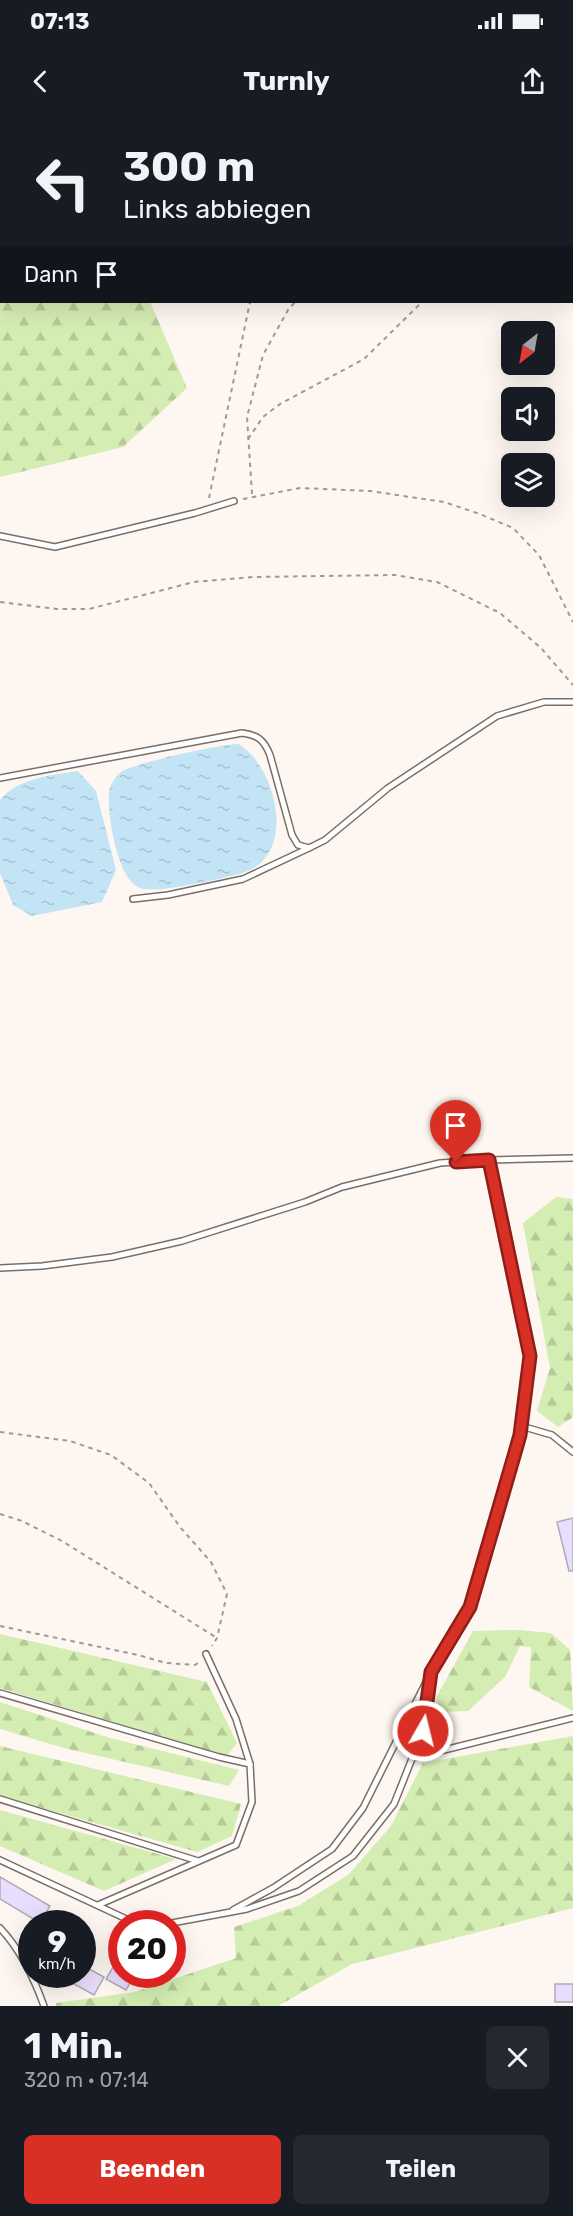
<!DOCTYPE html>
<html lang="de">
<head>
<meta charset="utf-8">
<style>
  body { margin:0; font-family:Rubik,sans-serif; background:#242831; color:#f1f3f6; height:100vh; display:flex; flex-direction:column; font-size:22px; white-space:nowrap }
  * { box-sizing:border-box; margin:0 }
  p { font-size:20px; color:#9ea1a6 }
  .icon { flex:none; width:33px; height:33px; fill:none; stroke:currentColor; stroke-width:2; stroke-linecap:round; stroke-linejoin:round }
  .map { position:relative; height:1886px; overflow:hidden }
  .drawer { display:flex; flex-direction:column; background:#171b24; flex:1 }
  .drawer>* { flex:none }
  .guide { position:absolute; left:0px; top:0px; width:573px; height:183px; box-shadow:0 6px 24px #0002; background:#171b24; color:#f1f3f6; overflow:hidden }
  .needle { width:39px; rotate:211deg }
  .tools { position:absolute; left:501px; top:201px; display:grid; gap:12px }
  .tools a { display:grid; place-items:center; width:54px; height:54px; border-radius:9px; background:#171b24; box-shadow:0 6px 24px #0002; font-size:30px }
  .speed { position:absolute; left:18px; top:1790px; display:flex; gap:12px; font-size:30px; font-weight:700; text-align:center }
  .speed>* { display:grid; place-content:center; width:78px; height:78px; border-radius:50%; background:#171b24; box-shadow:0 6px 24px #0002; line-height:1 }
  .speed small { font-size:15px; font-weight:400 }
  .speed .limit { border:9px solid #d22; background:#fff; color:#111 }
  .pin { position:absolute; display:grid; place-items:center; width:51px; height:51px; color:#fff; margin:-62px -26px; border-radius:50% 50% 50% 0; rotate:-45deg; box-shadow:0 0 6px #0007 }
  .pin .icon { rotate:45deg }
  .me { position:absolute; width:66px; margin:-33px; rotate:8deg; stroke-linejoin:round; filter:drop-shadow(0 0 4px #0008) }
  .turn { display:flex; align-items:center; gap:21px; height:126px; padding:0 24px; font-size:27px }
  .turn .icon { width:78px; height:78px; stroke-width:2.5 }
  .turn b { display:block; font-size:42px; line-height:51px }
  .then { display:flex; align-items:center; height:57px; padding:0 24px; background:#0003; gap:12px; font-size:22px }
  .round { display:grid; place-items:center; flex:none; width:63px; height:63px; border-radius:9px; background:#242831 }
  .summary { display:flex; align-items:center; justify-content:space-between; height:102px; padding:0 24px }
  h1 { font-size:36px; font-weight:700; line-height:45px }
  .button { display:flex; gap:12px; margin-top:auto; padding:12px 24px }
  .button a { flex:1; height:69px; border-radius:9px; background:#d93025; color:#fff; font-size:24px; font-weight:700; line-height:69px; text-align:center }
  .button a+a { background:#242831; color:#f1f3f6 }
  .status { display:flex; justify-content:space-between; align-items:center; height:42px; padding:0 30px; background:#171b24; direction:ltr }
  .status svg { height:16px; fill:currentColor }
  header { display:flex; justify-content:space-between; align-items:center; height:78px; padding:0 24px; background:#171b24; font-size:27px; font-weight:700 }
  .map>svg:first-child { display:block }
  .forest { fill:url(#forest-firs) }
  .water { fill:url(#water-ripples) }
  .building { fill:#e8ddfc; stroke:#aeaab6; stroke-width:1.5 }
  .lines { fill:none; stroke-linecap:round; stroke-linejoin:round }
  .service-casing { stroke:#7a6f67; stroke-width:8 }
  .path { stroke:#a09994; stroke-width:2; stroke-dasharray:4.5 4.5; stroke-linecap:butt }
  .service { stroke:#fff; stroke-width:5 }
  .route-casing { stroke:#8d1f18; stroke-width:15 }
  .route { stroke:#d93025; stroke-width:10 }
</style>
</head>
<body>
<div class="status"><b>07:13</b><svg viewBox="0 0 49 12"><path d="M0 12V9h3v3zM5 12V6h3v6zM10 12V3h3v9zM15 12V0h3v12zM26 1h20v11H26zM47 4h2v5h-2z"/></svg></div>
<header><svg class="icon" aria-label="back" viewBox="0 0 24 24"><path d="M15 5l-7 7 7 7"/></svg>Turnly<svg class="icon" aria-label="share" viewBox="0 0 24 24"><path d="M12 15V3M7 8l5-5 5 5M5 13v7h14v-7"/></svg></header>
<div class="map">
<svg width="573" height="1886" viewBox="0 0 573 1886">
  <defs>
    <pattern id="forest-firs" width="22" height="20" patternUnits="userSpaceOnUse" patternTransform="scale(1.5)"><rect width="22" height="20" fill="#d4edb2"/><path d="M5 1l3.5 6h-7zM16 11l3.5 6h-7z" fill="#b6cb98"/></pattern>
    <pattern id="water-ripples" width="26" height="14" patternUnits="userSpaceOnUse" patternTransform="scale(1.5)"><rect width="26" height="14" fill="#c2e4f5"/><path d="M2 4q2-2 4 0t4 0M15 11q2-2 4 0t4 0" fill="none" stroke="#a6c3d1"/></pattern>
  </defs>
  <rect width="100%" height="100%" fill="#fef6f0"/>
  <g class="forest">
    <polygon points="0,63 2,182 150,182 187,268 123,327 0,357"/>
    <polygon points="556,1077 573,1079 573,1297 558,1307 537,1291 550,1248 523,1103"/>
    <polygon points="520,1510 551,1513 570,1530 573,1591 529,1567 531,1527 520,1526 505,1557 468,1591 441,1592 436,1578 473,1511"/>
    <polygon points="0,1514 207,1562 237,1623 227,1636 0,1568"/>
    <polygon points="0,1582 110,1618 239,1650 229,1666 64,1628 0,1609"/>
    <polygon points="573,1616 573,1788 352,1844 278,1886 56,1886 56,1883 135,1872 236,1838 234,1807 298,1786 348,1755 391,1706 423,1643"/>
    <polygon points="0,1626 241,1684 232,1716 197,1732 0,1676"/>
    <polygon points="0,1690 176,1739 104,1771 0,1726"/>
  </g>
  <g class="water">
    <path d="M239,624c40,26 59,116 0,130 -20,5 -81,20 -99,14 -23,-8 -33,-74 -31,-96 1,-7 6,-15 11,-19 11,-10 103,-29 119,-29z"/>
    <path d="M78,651l18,20 20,79 -14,32 -70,14 -19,-11 -13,-32v-73c18,-22 52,-25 78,-29z"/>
  </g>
  <g class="building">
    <polygon points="573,1398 573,1451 569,1451 557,1402"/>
    <polygon points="0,1757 50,1786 40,1803 0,1779"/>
    <polygon points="122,1832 122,1854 135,1854 126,1870 106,1859"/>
    <polygon points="82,1845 104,1857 94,1875 56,1854 82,1854"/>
    <rect x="555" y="1864" width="18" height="18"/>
  </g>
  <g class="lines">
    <g class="service-casing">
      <g id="service">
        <polyline points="0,416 55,427 195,393 234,381"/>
        <path d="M0,658l242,-45c16,2 22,7 28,22l22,80 6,10 11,3 16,-8 63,-52 109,-72 47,-14h29"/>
        <polyline points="133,779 168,775 243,759 309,728"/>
        <polyline points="489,1040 573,1038"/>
        <polyline points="0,1148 42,1146 112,1137 182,1121 305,1082 342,1067 440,1043 489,1040 530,1236 520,1315 470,1487 431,1552 423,1611 394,1684 353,1736 299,1771 247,1789 172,1803"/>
        <polyline points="521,1306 552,1315 573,1332"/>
        <polyline points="206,1534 236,1599 250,1644"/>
        <polyline points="0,1573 219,1637 250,1644 252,1682 236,1725 98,1785"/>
        <polyline points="412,1638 573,1598"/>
        <polyline points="0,1679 198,1741"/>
        <polyline points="0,1740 135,1803"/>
        <polyline points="233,1790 273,1768 332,1729 363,1688 429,1556"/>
        <path d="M0,1808c20,21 34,50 44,78"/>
      </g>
    </g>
    <g class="path">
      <polyline points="256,0 257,2"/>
      <polyline points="513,2 515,0"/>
      <polyline points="572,106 573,106"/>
      <polyline points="248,319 263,297 280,284 364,239 422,182"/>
      <polyline points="252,374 247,297 263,235 288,190 295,182"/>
      <polyline points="209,378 250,182"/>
      <polyline points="243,379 300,368 370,371 444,382 480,394 513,408 539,435 573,502"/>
      <polyline points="0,482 57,489 89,489 194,462 253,457 395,455 437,462 500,493 541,528 573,565"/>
      <polyline points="0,1312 70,1321 111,1335 149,1363 180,1407 211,1442 227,1474 217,1518 212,1526"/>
      <polyline points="0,1394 22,1401 62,1421 217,1518"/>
      <polyline points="0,1506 138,1535 166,1543 195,1545 199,1542"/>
    </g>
    <use href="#service" class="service"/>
  </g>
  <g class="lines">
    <g class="route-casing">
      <polyline id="route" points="423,1611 431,1552 470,1487 514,1336 520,1315 530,1236 489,1040 456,1042"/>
    </g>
    <use href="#route" class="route"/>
  </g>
</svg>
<div class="tools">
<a><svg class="needle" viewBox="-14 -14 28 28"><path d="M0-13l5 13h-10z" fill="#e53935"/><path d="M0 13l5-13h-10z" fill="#9ea1a6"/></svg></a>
<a><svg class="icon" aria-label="sound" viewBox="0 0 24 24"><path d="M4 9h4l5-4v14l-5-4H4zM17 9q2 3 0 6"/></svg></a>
<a><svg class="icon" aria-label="layers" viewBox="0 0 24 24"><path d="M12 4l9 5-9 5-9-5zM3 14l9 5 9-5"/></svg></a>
</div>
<div class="speed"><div>9<small>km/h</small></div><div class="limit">20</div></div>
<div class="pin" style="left:456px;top:1042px;background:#d93025"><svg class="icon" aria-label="arrive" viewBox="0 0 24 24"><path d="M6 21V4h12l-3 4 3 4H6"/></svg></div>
<svg class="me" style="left:423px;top:1611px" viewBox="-20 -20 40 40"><circle r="17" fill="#d93025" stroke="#fff" stroke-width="3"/><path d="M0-11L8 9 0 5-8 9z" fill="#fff"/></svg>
<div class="guide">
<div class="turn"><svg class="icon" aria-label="left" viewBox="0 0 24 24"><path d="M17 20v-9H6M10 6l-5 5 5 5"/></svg><div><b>300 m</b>Links abbiegen</div></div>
<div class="then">Dann<svg class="icon" aria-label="arrive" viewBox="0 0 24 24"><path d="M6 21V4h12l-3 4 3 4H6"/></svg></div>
</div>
</div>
<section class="drawer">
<div class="summary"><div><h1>1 Min.</h1><p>320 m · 07:14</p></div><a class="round"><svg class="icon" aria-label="close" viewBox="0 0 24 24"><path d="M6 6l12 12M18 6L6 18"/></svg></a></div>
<div class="button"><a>Beenden</a><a>Teilen</a></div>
</section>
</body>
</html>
